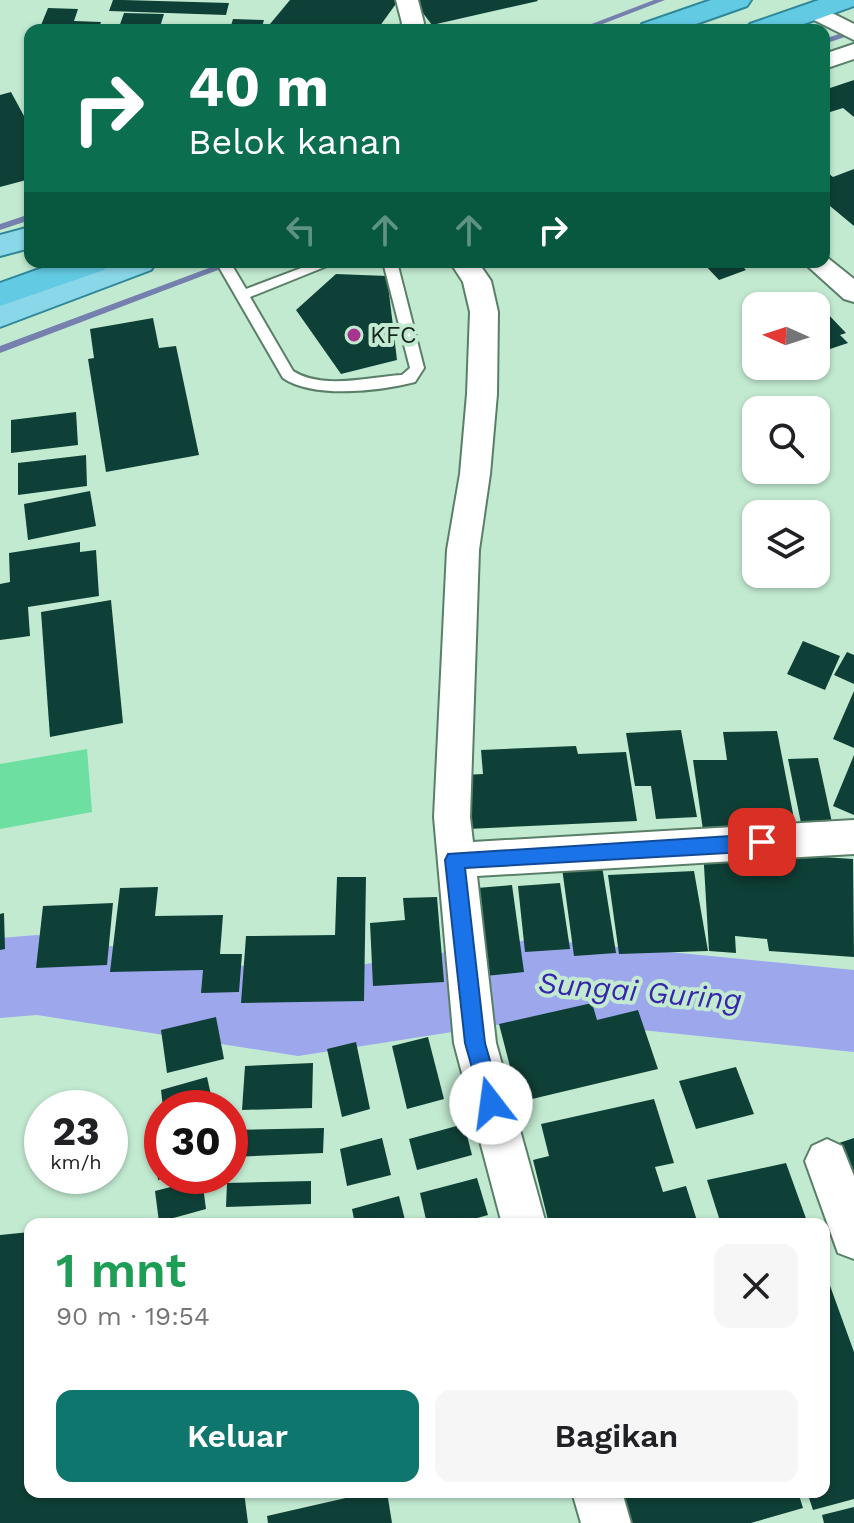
<!DOCTYPE html>
<html lang="id">
<head>
<meta charset="utf-8">
<style>
  body { margin:0; font-family:"Work Sans",sans-serif; background:#f6f6f6; color:#202124; height:100vh; display:flex; flex-direction:column; font-size:30px; white-space:nowrap }
  * { box-sizing:border-box; margin:0 }
  p { font-size:26px; color:#757577 }
  .icon { flex:none; width:44px; height:44px; fill:none; stroke:currentColor; stroke-width:2; stroke-linecap:round; stroke-linejoin:round }
  .map { position:relative; flex:1; overflow:hidden }
  .panel { position:absolute; left:24px; top:1218px; width:806px; height:280px; display:flex; flex-direction:column; background:#fff; border-radius:16px; box-shadow:0 2px 6px #0004 }
  .panel>* { flex:none }
  .guide { position:absolute; left:24px; top:24px; width:806px; height:244px; border-radius:16px; box-shadow:0 2px 6px #0004; background:#0b6e4f; color:#fff; overflow:hidden }
  .needle { width:52px; rotate:273deg }
  .controls { position:absolute; left:742px; top:292px; display:grid; gap:16px }
  .controls a { display:grid; place-items:center; width:88px; height:88px; border-radius:16px; background:#fff; box-shadow:0 2px 6px #0004; font-size:40px }
  .speed { position:absolute; left:24px; top:1090px; display:flex; gap:16px; font-size:40px; font-weight:700; text-align:center }
  .speed>* { display:grid; place-content:center; width:104px; height:104px; border-radius:50%; background:#fff; box-shadow:0 2px 6px #0004; line-height:1 }
  .speed small { font-size:20px; font-weight:400 }
  .speed .limit { border:12px solid #d22; background:#fff; color:#111 }
  .pin { position:absolute; display:grid; place-items:center; width:68px; height:68px; color:#fff; margin:-34px; border-radius:16px; box-shadow:0 4px 12px #0006 }
  .me { position:absolute; width:88px; margin:-44px; rotate:345deg; stroke-linejoin:round; filter:drop-shadow(0 0 6px #0008) }
  .turn { display:flex; align-items:center; gap:28px; height:168px; padding:0 32px; font-size:36px }
  .turn .icon { width:104px; height:104px; stroke-width:2.5 }
  .turn b { display:block; font-size:56px; line-height:68px }
  .lanes { display:flex; align-items:center; height:76px; padding:0 32px; background:#0003; justify-content:center; gap:40px; direction:ltr }
  .lanes .off { opacity:.35 }
  .round { display:grid; place-items:center; flex:none; width:84px; height:84px; border-radius:16px; background:#f6f6f6 }
  .overview { display:flex; align-items:center; justify-content:space-between; height:136px; padding:0 32px }
  h1 { font-size:48px; font-weight:600; line-height:60px; color:#1e9e55 }
  .button { display:flex; gap:16px; margin-top:auto; padding:16px 32px }
  .button a { flex:1; height:92px; border-radius:16px; background:#0f766e; color:#fff; font-size:32px; font-weight:600; line-height:92px; text-align:center }
  .button a+a { background:#f6f6f6; color:#202124 }
  .map>svg:first-child { display:block }
  .green { fill:#6cdfa1 }
  .lines { fill:none; stroke-linecap:round; stroke-linejoin:round }
  .stream { fill:#7580ae; fill-rule:evenodd }
  .river { fill:#9da7ec; fill-rule:evenodd }
  .building { fill:#0f4037 }
  .service-casing { stroke:#5a7f68; stroke-width:4 }
  .minor-casing { stroke:#5a7f68; stroke-width:4 }
  .primary-casing { stroke:#2f8899; stroke-width:4 }
  .trunk-casing { stroke:#2f8899; stroke-width:4 }
  .service { fill:#fff; fill-rule:evenodd }
  .minor { fill:#fff; fill-rule:evenodd }
  .primary { fill:#8ad7ea; fill-rule:evenodd }
  .trunk { fill:#63cae3; fill-rule:evenodd }
  .route { fill:#1a73e8; stroke:#114b97; stroke-width:2 }
  .poi-dot { fill:#a7348e; stroke:#c2ead1; stroke-width:3 }
  .labels { text-anchor:middle; dominant-baseline:central; stroke-width:8; stroke-linejoin:round; paint-order:stroke }
  .far-poi-label { font-size:24px; fill:#17261d; stroke:#c2ead1; text-anchor:start }
  .water-label { font-size:30px; font-style:italic; fill:#3726ab; stroke:#c2ead1 }
</style>
</head>
<body>
<div class="map">
<svg width="854" height="1523" viewBox="0 0 854 1523">
  <rect width="100%" height="100%" fill="#c2ead1"/>
  <polygon class="green" points="87,749 92,812 0,829 0,764"/>
  <g class="lines">
    <g class="stream">
      <polygon points="654,0 665,0 587,30 576,30"/>
      <polygon points="854,29 854,34 824,44 824,39"/>
      <polygon points="30,214 30,220 0,230 0,224"/>
      <polygon points="225,262 239,262 0,353 0,346"/>
    </g>
    <polygon class="river" points="37,935 298,974 536,939 854,970 854,1052 536,1019 298,1056 37,1015 0,1018 0,938"/>
  </g>
  <g class="building">
    <polygon points="113,0 123,0 229,3 226,15 109,11"/>
    <polygon points="290,0 394,0 398,1 377,30 265,30"/>
    <polygon points="413,0 537,0 538,1 432,25"/>
    <polygon points="48,8 78,9 74,21 101,22 98,30 39,30"/>
    <polygon points="124,13 164,14 159,30 118,30"/>
    <polygon points="233,19 264,20 261,30 230,29"/>
    <polygon points="187,24 213,24 212,30 186,30"/>
    <polygon points="854,80 854,117 843,108 824,114 824,90"/>
    <polygon points="11,92 30,127 30,179 0,187 0,95"/>
    <polygon points="854,169 854,226 824,201 824,170 833,177"/>
    <polygon points="702,262 738,262 746,270 719,280"/>
    <polygon points="336,274 387,276 397,360 341,374 296,310"/>
    <polygon points="793,297 802,306 768,306 768,305"/>
    <polygon points="826,312 846,333 840,335 848,343 827,350 820,342 816,343 816,315"/>
    <polygon points="153,318 159,348 176,346 199,455 106,472 88,359 94,358 90,329"/>
    <polygon points="76,412 78,445 11,453 11,420"/>
    <polygon points="86,455 87,486 18,495 18,463"/>
    <polygon points="90,491 96,526 28,540 24,504"/>
    <polygon points="80,542 80,552 96,550 99,596 28,607 30,636 0,640 0,584 10,582 9,553"/>
    <polygon points="111,600 123,723 50,737 41,612"/>
    <polygon points="803,641 840,656 825,690 787,674"/>
    <polygon points="847,652 854,655 854,684 834,675"/>
    <polygon points="854,691 854,748 833,739"/>
    <polygon points="681,730 697,817 656,819 651,786 635,786 626,733"/>
    <polygon points="777,731 796,829 703,830 693,760 727,760 723,732"/>
    <polygon points="576,746 578,754 626,752 637,821 468,829 464,775 483,774 481,750"/>
    <polygon points="854,755 854,815 833,806"/>
    <polygon points="818,758 833,827 802,828 788,759"/>
    <polygon points="703,849 853,859 854,957 769,951 767,939 735,936 736,953 709,951"/>
    <polygon points="602,866 616,953 574,956 562,868"/>
    <polygon points="694,871 708,951 619,954 608,875"/>
    <polygon points="337,877 366,877 364,1001 241,1003 246,936 335,935"/>
    <polygon points="560,883 570,949 525,952 518,886"/>
    <polygon points="512,885 524,972 475,977 465,889"/>
    <polygon points="158,887 155,916 223,915 220,954 242,954 239,992 201,993 203,970 110,972 120,888"/>
    <polygon points="437,897 444,982 373,986 370,923 405,920 403,898"/>
    <polygon points="113,903 107,965 36,968 43,906"/>
    <polygon points="4,913 5,949 0,950 0,914"/>
    <polygon points="592,1003 597,1020 638,1010 658,1069 532,1099 526,1079 514,1082 499,1024"/>
    <polygon points="216,1017 224,1059 167,1073 161,1030"/>
    <polygon points="428,1037 444,1099 407,1109 392,1046"/>
    <polygon points="356,1042 370,1109 342,1117 327,1049"/>
    <polygon points="313,1063 312,1108 242,1110 245,1066"/>
    <polygon points="736,1067 754,1114 696,1129 679,1081"/>
    <polygon points="207,1077 213,1104 198,1108 163,1108 161,1090"/>
    <polygon points="654,1099 674,1163 655,1167 663,1192 686,1186 698,1224 549,1224 533,1160 549,1156 541,1124"/>
    <polygon points="464,1124 472,1155 417,1170 409,1139"/>
    <polygon points="324,1128 323,1153 230,1157 230,1130"/>
    <polygon points="162,1135 162,1176 168,1177 158,1180 153,1137"/>
    <polygon points="382,1138 391,1175 347,1186 340,1149"/>
    <polygon points="854,1138 854,1196 830,1146"/>
    <polygon points="786,1163 808,1224 721,1224 707,1180"/>
    <polygon points="477,1178 488,1215 456,1224 427,1224 420,1193"/>
    <polygon points="202,1179 206,1209 159,1222 155,1191"/>
    <polygon points="311,1181 311,1204 226,1207 227,1183"/>
    <polygon points="399,1196 406,1224 355,1224 352,1209"/>
    <polygon points="30,1232 30,1492 244,1492 248,1523 0,1523 0,1235"/>
    <polygon points="824,1269 854,1352 854,1499 813,1510 807,1492 824,1492"/>
    <polygon points="372,1492 387,1492 392,1523 268,1523 267,1516"/>
    <polygon points="623,1492 798,1492 803,1508 751,1523 631,1523"/>
    <polygon points="854,1507 854,1523 824,1523 822,1515"/>
  </g>
  <g class="lines">
    <g class="service-casing">
      <path id="service" d="M216,262h14l16,27 71,-27h20l-87,35 43,74c30,19 75,6 109,4l8,-7 -27,-106h14l27,106 -9,14c-35,9 -101,17 -132,-4z"/>
    </g>
    <g class="minor-casing">
      <g id="minor">
        <polygon points="396,0 418,0 424,23 421,30 399,30 402,23"/>
        <polygon points="814,4 854,24 854,40 806,16 803,11 806,6"/>
        <polygon points="854,44 854,59 824,69 824,54"/>
        <polygon points="824,255 854,279 854,302 844,299 803,262 824,262"/>
        <polygon points="450,262 478,262 491,281 498,312 497,394 490,474 479,550 470,817 473,842 854,820 854,854 477,876 496,1043 546,1224 502,1224 454,1043 434,817 447,550 460,474 467,394 470,312 463,282"/>
        <polygon points="827,1139 842,1146 854,1176 854,1259 838,1253 805,1161 812,1146"/>
        <polygon points="572,1492 622,1492 631,1523 581,1523"/>
      </g>
    </g>
    <g class="primary-casing">
      <g id="primary">
        <polygon points="30,227 30,248 0,256 0,235"/>
        <polygon points="108,262 156,262 151,270 0,327 0,303"/>
      </g>
    </g>
    <g class="trunk-casing">
      <g id="trunk">
        <polygon points="711,0 751,0 747,6 679,30 638,30 642,24"/>
        <polygon points="819,0 854,0 854,6 787,30 746,30 750,24"/>
        <polygon points="59,262 109,262 104,270 0,306 0,283"/>
      </g>
    </g>
    <use href="#service" class="service"/>
    <use href="#minor" class="minor"/>
    <use href="#primary" class="primary"/>
    <use href="#trunk" class="trunk"/>
  </g>
  <polygon class="route" points="762,834 768,836 771,842 768,848 762,851 465,868 485,1043 502,1103 499,1110 491,1113 484,1110 465,1043 445,860 448,854"/>
  <circle class="poi-dot" cx="354" cy="335" r="8"/>
  <g class="labels">
    <g class="far-poi-label">
      <text x="370" y="335">KFC</text>
    </g>
    <g class="water-label">
      <text transform="translate(640 991) rotate(5)">Sungai Guring</text>
    </g>
  </g>
</svg>
<div class="controls">
<a><svg class="needle" viewBox="-14 -14 28 28"><path d="M0-13l5 13h-10z" fill="#e53935"/><path d="M0 13l5-13h-10z" fill="#757577"/></svg></a>
<a><svg class="icon" aria-label="search" viewBox="0 0 24 24"><circle cx="10" cy="10" r="6"/><path d="M15 15l6 6"/></svg></a>
<a><svg class="icon" aria-label="layers" viewBox="0 0 24 24"><path d="M12 4l9 5-9 5-9-5zM3 14l9 5 9-5"/></svg></a>
</div>
<div class="speed"><div>23<small>km/h</small></div><div class="limit">30</div></div>
<div class="pin" style="left:762px;top:842px;background:#d93025"><svg class="icon" aria-label="arrive" viewBox="0 0 24 24"><path d="M6 21V4h12l-3 4 3 4H6"/></svg></div>
<svg class="me" style="left:491px;top:1103px" viewBox="-20 -20 40 40"><circle r="19" fill="#fff"/><path d="M0-13L10 11 0 6-10 11z" fill="#1a73e8"/></svg>
<div class="guide">
<div class="turn"><svg class="icon" aria-label="right" viewBox="0 0 24 24"><path d="M7 20v-9h11M14 6l5 5-5 5"/></svg><div><b>40 m</b>Belok kanan</div></div>
<div class="lanes"><svg class="icon off" aria-label="left" viewBox="0 0 24 24"><path d="M17 20v-9H6M10 6l-5 5 5 5"/></svg><svg class="icon off" aria-label="ahead" viewBox="0 0 24 24"><path d="M12 20V5M6 11l6-6 6 6"/></svg><svg class="icon off" aria-label="ahead" viewBox="0 0 24 24"><path d="M12 20V5M6 11l6-6 6 6"/></svg><svg class="icon" aria-label="right" viewBox="0 0 24 24"><path d="M7 20v-9h11M14 6l5 5-5 5"/></svg></div>
</div>
<section class="panel">
<div class="overview"><div><h1>1 mnt</h1><p>90 m · 19:54</p></div><a class="round"><svg class="icon" aria-label="close" viewBox="0 0 24 24"><path d="M6 6l12 12M18 6L6 18"/></svg></a></div>
<div class="button"><a>Keluar</a><a>Bagikan</a></div>
</section>
</div>
</body>
</html>
